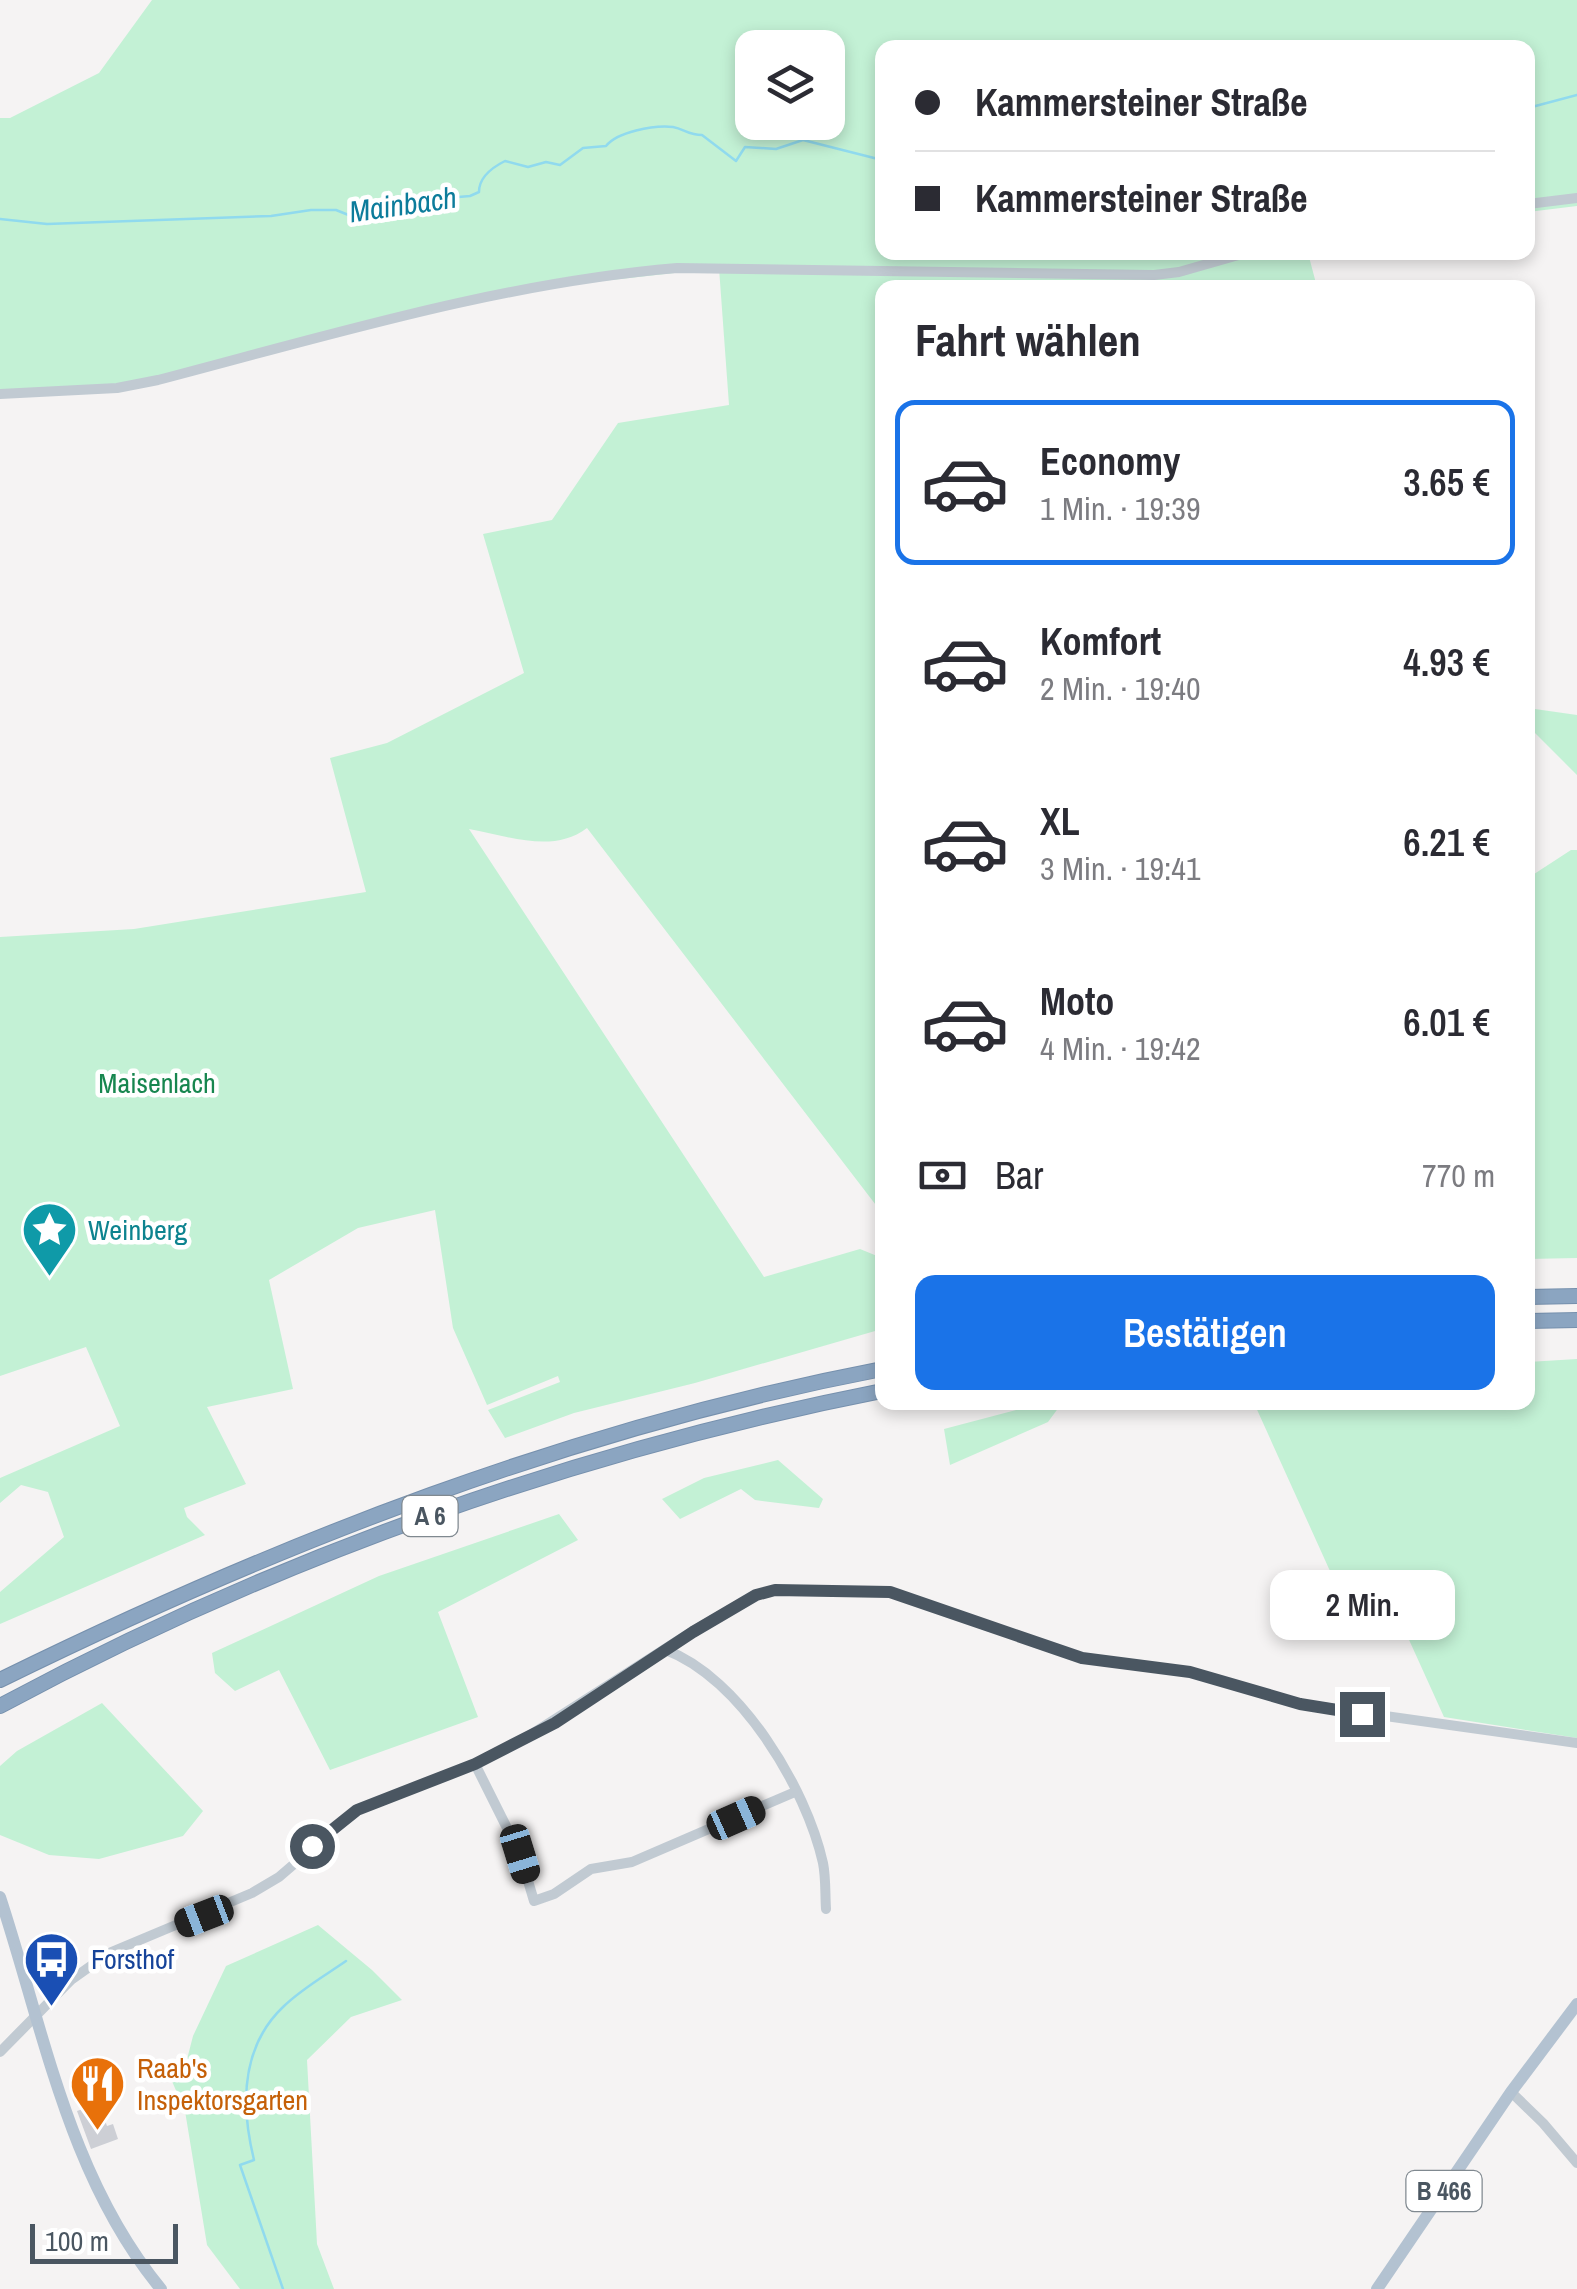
<!DOCTYPE html>
<html lang="de">
<head>
<meta charset="utf-8">
<style>
  :root { --surface:#fff; --page:#f7f7f7; --text:#2b2b33; --muted:#7c7c81; --line:#e1e1e2; --accent:#1a73e8 }
  body { margin:0; font-family:"Archivo Narrow",sans-serif; background:var(--page); color:var(--text); height:100vh; display:flex; flex-direction:column; font-size:38px; white-space:nowrap }
  * { box-sizing:border-box; margin:0 }
  p { font-size:32px; color:var(--muted) }
  .icon { flex:none; width:55px; height:55px; fill:none; stroke:currentColor; stroke-width:2; stroke-linecap:round; stroke-linejoin:round }
  .map { position:relative; flex:1; overflow:hidden }
  .drawer { position:absolute; left:875px; top:280px; width:660px; height:1130px; display:flex; flex-direction:column; background:var(--surface); border-radius:20px; box-shadow:0 5px 15px #0003 }
  .drawer>* { flex:none }
  .banner { position:absolute; left:875px; top:40px; width:660px; height:220px; border-radius:20px; box-shadow:0 5px 15px #0003; display:grid; align-content:center; height:220px; padding:0 40px; background:var(--surface) }
  .fabs { position:absolute; left:735px; top:30px; display:grid; gap:20px }
  .fabs a { display:grid; place-items:center; width:110px; height:110px; border-radius:20px; background:var(--surface); box-shadow:0 5px 15px #0003; font-size:50px }
  .scale { position:absolute; left:30px; bottom:25px; width:148px; box-sizing:border-box; padding-left:10px; border:5px solid #4a5661; border-top:0; font-size:28px; line-height:35px; white-space:nowrap; color:#4a5661; -webkit-text-stroke:8px #fff; paint-order:stroke }
  .end { position:absolute; width:45px; height:45px; margin:-22px; border:12px solid #4a5661; background:#fff; box-shadow:0 0 0 5px #fff }
  .from { border-radius:50% }
  .bubble { position:absolute; height:70px; border-radius:20px; background:var(--surface); box-shadow:0 5px 15px #0003; font-size:32px; font-weight:600; line-height:70px; text-align:center }
  .car { position:absolute; width:30px; height:60px; margin:-30px -15px; border-radius:12px; box-shadow:0 0 8px 2px #0007; background:linear-gradient(#222 24%,#8ab4d8 0 40%,#222 0 76%,#8ab4d8 0 86%,#222 0) }
  .banner b { display:flex; align-items:center; gap:35px; height:95px; font-size:38px }
  .banner b+b { border-top:2px solid var(--line) }
  .banner i { width:25px; height:25px; background:var(--text) }
  ul { padding:0; list-style:none }
  li { display:flex; align-items:center; gap:30px; height:165px; margin:0 20px 15px; padding:0 20px; border:5px solid transparent; border-radius:20px }
  li div { flex:1 }
  li b { display:block; font-size:38px }
  li em { font-style:normal; font-weight:600 }
  li.current { border-color:var(--accent) }
  li>.icon { width:90px; height:90px; stroke-width:1.5 }
  h2 { padding:0 40px; font-size:45px; line-height:120px }
  .pay { display:flex; align-items:center; gap:25px; height:110px; padding:0 40px; font-size:38px }
  .pay p { margin-inline-start:auto }
  .button { display:flex; gap:20px; margin-top:auto; padding:20px 40px }
  .button a { flex:1; height:115px; border-radius:20px; background:var(--accent); color:#fff; font-size:40px; font-weight:600; line-height:115px; text-align:center }
  .map>svg:first-child { display:block }
  .green { fill:#c3f1d5; fill-rule:evenodd }
  .lines { fill:none; stroke-linecap:round; stroke-linejoin:round }
  .stream { stroke:#90daee; stroke-width:2.5 }
  .building { fill:#cdcfd5 }
  .highway-casing { stroke:#7690ad; stroke-width:16 }
  .minor { stroke:#c1cad2; stroke-width:10 }
  .major { stroke:#b3c2d1; stroke-width:12 }
  .highway { stroke:#8ba5c1; stroke-width:14 }
  .route { stroke:#4a5661; stroke-width:12 }
  .labels { text-anchor:middle; stroke-width:9; stroke-linejoin:round; paint-order:stroke }
  .shield { fill:#fff; stroke:#808990; stroke-width:2.5 }
  .shield-label { font-size:25px; font-weight:bold; fill:#4a5661 }
  .park-label { font-size:28px; fill:#17864f; stroke:#fff }
  .culture-label { font-size:28px; fill:#0d838f; stroke:#fff; text-anchor:start }
  .transit-label { font-size:28px; fill:#164399; stroke:#fff; text-anchor:start }
  .food-label { font-size:28px; fill:#c56008; stroke:#fff; text-anchor:start }
  .water-label { font-size:30px; font-style:italic; fill:#0c7c9b; stroke:#fff }
</style>
</head>
<body>
<div class="map">
<svg width="1577" height="2289" viewBox="0 0 1577 2289">
  <rect width="100%" height="100%" fill="#f5f3f3"/>
  <!-- green -->
  <path class="green" d="M 152,0 L 1577,0 L 1577,206 L 1528,212 L 1528,48 L 882,48 L 882,252 L 1308,253 L 1317,287 L 882,288 L 882,1213 L 587,828 C 553,854 509,836 469,829 L 764,1277 L 860,1249 L 882,1258 L 882,1329 L 695,1383 L 574,1413 L 505,1438 L 488,1410 L 560,1382 L 558,1376 L 487,1405 L 453,1328 L 435,1210 L 358,1228 L 269,1280 L 293,1389 L 207,1407 L 246,1484 L 184,1508 L 187,1517 L 205,1535 L 0,1624 L 0,1592 L 64,1537 L 48,1492 L 21,1485 L 0,1503 L 0,1478 L 120,1426 L 86,1347 L 0,1376 L 0,937 L 134,929 L 366,892 L 330,758 L 387,743 L 524,673 L 483,534 L 552,520 L 618,423 L 729,405 L 719,268 L 504,292 L 131,386 L 0,394 L 0,118 L 10,118 L 99,73 ZM 752,48 L 828,48 L 828,122 L 752,122 Z
    M 1528,708 L 1577,715 L 1577,775 L 1528,726 Z
    M 1571,850 L 1577,850 L 1577,1258 L 1528,1259 L 1528,878 Z
    M 1577,1359 L 1577,1738 L 1444,1717 L 1386,1589 L 1344,1602 L 1254,1403 L 1528,1402 L 1528,1362 Z
    M 1043,1403 L 1062,1403 L 1048,1422 L 950,1465 L 944,1429 Z
    M 778,1460 L 823,1499 L 819,1508 L 755,1500 L 741,1489 L 680,1519 L 662,1499 L 704,1478 Z
    M 559,1514 L 578,1540 L 438,1612 L 478,1717 L 330,1770 L 279,1670 L 235,1691 L 215,1673 L 212,1653 L 379,1576 Z
    M 102,1703 L 203,1811 L 183,1836 L 99,1859 L 49,1855 L 0,1835 L 0,1766 L 17,1751 Z
    M 318,1925 L 372,1970 L 402,2000 L 351,2017 L 307,2060 L 317,2244 L 334,2289 L 240,2289 L 207,2245 L 185,2111 L 171,2079 L 184,2071 L 193,2036 L 226,1966 Z"/>
  <g class="lines">
    <!-- stream -->
    <path class="stream" d="M 1528,108 L 1577,95
      M 0,219 L 47,224 L 271,216 L 311,210 L 336,210 L 351,216 L 364,205 L 470,196 L 479,192 C 479,177 493,167 505,161 L 528,167 L 546,162 L 560,165 L 583,148 L 606,146 C 617,132 653,125 673,127 C 684,129 689,135 702,135 L 736,161 L 745,147 L 776,149 L 803,140 L 882,160
      M 283,2289 L 240,2165 L 254,2160 C 241,2107 240,2048 283,2007 C 301,1989 326,1975 346,1961"/>
  </g>
  <!-- building -->
  <path class="building" d="M 99,2103 L 107,2126 L 113,2124 L 118,2139 L 91,2149 L 77,2111 Z"/>
  <g class="lines">
    <defs>
      <path id="highway" d="M 1528,1297 L 1577,1296
        M 1528,1321 L 1577,1320
        M 0,1680 C 281,1542 574,1428 882,1369
        M 0,1706 C 275,1558 576,1451 882,1391"/>
    </defs>
    <!-- highway casing -->
    <use href="#highway" class="highway-casing"/>
    <!-- minor -->
    <path class="minor" d="M 1528,204 L 1577,198
      M 0,394 L 117,388 L 158,380 C 330,335 500,283 677,268 L 1154,275 L 1179,272 L 1249,252
      M 666,1650 C 740,1678 806,1787 823,1863 C 826,1878 825,1894 826,1909
      M 475,1764 L 520,1854 L 534,1901 L 554,1894 L 591,1869 L 632,1862 L 795,1792
      M 0,2052 L 71,1980 L 109,1953 L 252,1893 L 279,1877 L 357,1810 L 475,1764 L 524,1739 L 693,1631 L 756,1595 L 775,1590 L 890,1592 L 1082,1658 L 1190,1672 L 1300,1704 L 1577,1743
      M 1511,2092 L 1543,2123 L 1577,2163"/>
    <!-- major -->
    <path class="major" d="M 0,1897 C 44,2031 69,2178 161,2289
      M 1377,2289 L 1511,2092 L 1577,2004"/>
    <!-- highway -->
    <use href="#highway" class="highway"/>
  </g>
  <g class="lines">
    <!-- route -->
    <path class="route" d="M 312,1846 L 357,1810 L 475,1764 L 555,1723 L 693,1632 L 756,1595 L 775,1590 L 890,1592 L 1082,1658 L 1190,1672 L 1300,1704 L 1362,1714"/>
  </g>
  <!-- icons -->
  <defs>
    <symbol id="sight-pin" viewBox="-11 -11 22 30"><path d="M0 17L-7.5 6A9.5 9.5 0 1 1 7.5 6Z" fill="#0f9aa8" stroke="#fff"/><path d="M0-6L1.8-2.2L6-1.7L2.9 1.2L3.7 5.4L0 3.3L-3.7 5.4L-2.9 1.2L-6-1.7L-1.8-2.2Z" fill="#fff"/></symbol>
    <symbol id="bus-pin" viewBox="-11 -11 22 30"><path d="M0 17L-7.5 6A9.5 9.5 0 1 1 7.5 6Z" fill="#1a4fb4" stroke="#fff"/><path d="M-5-6H5V4H4V6H2V4H-2V6H-4V4H-5ZM-3.5-4V0h7V-4ZM-3.5 1.2v1.5H-2V1.2ZM2 1.2v1.5H3.5V1.2Z" fill="#fff"/></symbol>
    <symbol id="restaurant-pin" viewBox="-11 -11 22 30"><path d="M0 17L-7.5 6A9.5 9.5 0 1 1 7.5 6Z" fill="#e8710a" stroke="#fff"/><path d="M-5-6h1v4h1v-4h1v4h1v-4h1v5L-1.5 .5V6h-2V.5L-5-1ZM5-6V6H3V1.5H1.5Q1.5-4 5-6Z" fill="#fff"/></symbol>
  </defs>
  <g fill-rule="evenodd">
    <use href="#sight-pin" x="18" y="1198" width="63" height="86"/>
    <use href="#bus-pin" x="20" y="1928" width="63" height="86"/>
    <use href="#restaurant-pin" x="66" y="2052" width="63" height="86"/>
  </g>
  <g class="labels">
    <!-- shield labels -->
    <g class="shield">
      <rect x="402.5" y="1496" width="55" height="40" rx="8"/>
      <rect x="1406.5" y="2171" width="75" height="40" rx="8"/>
    </g>
    <g class="shield-label">
      <text x="430" y="1525">A 6</text>
      <text x="1444" y="2200">B 466</text>
    </g>
    <!-- park labels -->
    <g class="park-label">
      <text x="157" y="1093">Maisenlach</text>
    </g>
    <!-- culture labels -->
    <g class="culture-label">
      <text x="88" y="1240">Weinberg</text>
    </g>
    <!-- transit labels -->
    <g class="transit-label">
      <text x="91" y="1969">Forsthof</text>
    </g>
    <!-- food labels -->
    <g class="food-label">
      <text x="137" y="2078">Raab's<tspan x="137" dy="32">Inspektorsgarten</tspan></text>
    </g>
    <!-- water labels -->
    <g class="water-label">
      <text transform="translate(403 205) rotate(-8)" y="10">Mainbach</text>
    </g>
  </g>
</svg>
<div class="fabs">
<a><svg class="icon" aria-label="layers" viewBox="0 0 24 24"><path d="M12 4l9 5-9 5-9-5zM3 14l9 5 9-5"/></svg></a>
</div>
<div class="scale">100 m</div>
<i class="end from" style="left:312px;top:1846px"></i>
<i class="end" style="left:1362px;top:1714px"></i>
<div class="bubble" style="left:1270px;top:1570px;width:185px">2 Min.</div>
<i class="car" style="left:736px;top:1818px;rotate:66deg"></i>
<i class="car" style="left:520px;top:1854px;rotate:163deg"></i>
<i class="car" style="left:204px;top:1916px;rotate:249deg"></i>
<div class="banner">
<b><i class="from"></i>Kammersteiner Straße</b>
<b><i></i>Kammersteiner Straße</b>
</div>
<section class="drawer">
<h2>Fahrt wählen</h2>
<ul>
<li class="current"><svg class="icon" aria-label="car" viewBox="0 0 24 24"><path d="M5 17H2v-5l4-1 3-4h7l3 4 3 1v5h-3M9 17h6M6 11h13"/><circle cx="7" cy="17" r="2"/><circle cx="17" cy="17" r="2"/></svg><div><b>Economy</b><p>1 Min. · 19:39</p></div><em>3.65 €</em></li>
<li><svg class="icon" aria-label="car" viewBox="0 0 24 24"><path d="M5 17H2v-5l4-1 3-4h7l3 4 3 1v5h-3M9 17h6M6 11h13"/><circle cx="7" cy="17" r="2"/><circle cx="17" cy="17" r="2"/></svg><div><b>Komfort</b><p>2 Min. · 19:40</p></div><em>4.93 €</em></li>
<li><svg class="icon" aria-label="car" viewBox="0 0 24 24"><path d="M5 17H2v-5l4-1 3-4h7l3 4 3 1v5h-3M9 17h6M6 11h13"/><circle cx="7" cy="17" r="2"/><circle cx="17" cy="17" r="2"/></svg><div><b>XL</b><p>3 Min. · 19:41</p></div><em>6.21 €</em></li>
<li><svg class="icon" aria-label="car" viewBox="0 0 24 24"><path d="M5 17H2v-5l4-1 3-4h7l3 4 3 1v5h-3M9 17h6M6 11h13"/><circle cx="7" cy="17" r="2"/><circle cx="17" cy="17" r="2"/></svg><div><b>Moto</b><p>4 Min. · 19:42</p></div><em>6.01 €</em></li>
</ul>
<div class="pay"><svg class="icon" aria-label="cash" viewBox="0 0 24 24"><path d="M3 7h18v10H3z"/><circle cx="12" cy="12" r="2"/></svg>Bar<p>770 m</p></div>
<div class="button"><a>Bestätigen</a></div>
</section>
</div>
</body>
</html>
